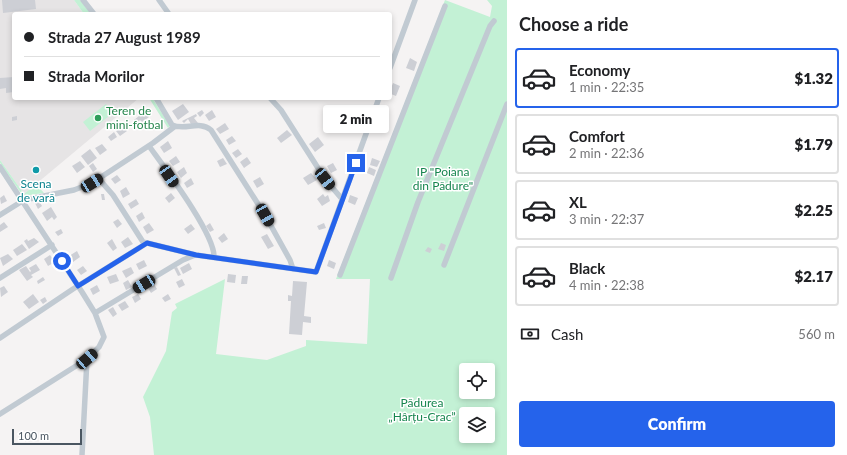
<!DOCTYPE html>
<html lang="en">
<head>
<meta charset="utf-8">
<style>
  :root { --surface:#fff; --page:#f2f2f2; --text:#202124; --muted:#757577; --line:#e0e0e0; --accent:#2563eb }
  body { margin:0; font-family:Lato,sans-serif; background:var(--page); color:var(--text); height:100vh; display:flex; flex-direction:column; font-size:15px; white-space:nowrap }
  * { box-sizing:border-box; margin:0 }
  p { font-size:13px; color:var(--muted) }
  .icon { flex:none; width:22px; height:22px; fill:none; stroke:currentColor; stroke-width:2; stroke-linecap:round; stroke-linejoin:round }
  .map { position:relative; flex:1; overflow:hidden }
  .panel { display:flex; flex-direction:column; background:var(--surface); width:340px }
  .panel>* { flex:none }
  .banner { position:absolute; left:12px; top:12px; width:380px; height:88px; border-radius:4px; box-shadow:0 2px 6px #0003; display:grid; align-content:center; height:88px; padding:0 12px; background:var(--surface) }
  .tools { position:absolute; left:459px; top:363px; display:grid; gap:8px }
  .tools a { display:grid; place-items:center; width:36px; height:36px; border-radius:4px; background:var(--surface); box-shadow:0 2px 6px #0003; font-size:20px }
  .scale { position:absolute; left:12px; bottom:10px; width:70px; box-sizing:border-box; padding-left:4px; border:2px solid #4a5661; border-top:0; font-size:11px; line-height:14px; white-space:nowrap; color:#4a5661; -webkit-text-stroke:3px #fff; paint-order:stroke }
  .end { position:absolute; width:18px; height:18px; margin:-9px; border:5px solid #2563eb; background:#fff; box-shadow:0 0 0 2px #fff }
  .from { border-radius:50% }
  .bubble { position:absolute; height:28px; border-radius:4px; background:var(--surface); box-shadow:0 2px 6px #0003; font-size:13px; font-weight:800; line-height:28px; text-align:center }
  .car { position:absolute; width:12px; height:24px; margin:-12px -6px; border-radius:5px; box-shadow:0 0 3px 1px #0007; background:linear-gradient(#222 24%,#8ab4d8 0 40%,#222 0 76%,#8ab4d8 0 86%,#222 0) }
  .banner b { display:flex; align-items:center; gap:14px; height:38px; font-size:15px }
  .banner b+b { border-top:1px solid var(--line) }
  .banner i { width:10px; height:10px; background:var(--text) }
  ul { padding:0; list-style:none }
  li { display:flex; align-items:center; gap:12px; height:60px; margin:0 8px 6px; padding:0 4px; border:2px solid var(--line); border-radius:4px }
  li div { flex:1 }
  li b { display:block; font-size:15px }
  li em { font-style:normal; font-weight:800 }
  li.on { border-color:var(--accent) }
  li>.icon { width:36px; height:36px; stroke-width:1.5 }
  h2 { padding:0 12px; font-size:18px; line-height:48px }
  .pay { display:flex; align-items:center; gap:10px; height:44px; padding:0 12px; font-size:15px }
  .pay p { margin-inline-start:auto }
  .primary-button { display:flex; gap:8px; margin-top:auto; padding:8px 12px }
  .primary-button a { flex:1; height:46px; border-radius:4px; background:var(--accent); color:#fff; font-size:16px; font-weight:800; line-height:46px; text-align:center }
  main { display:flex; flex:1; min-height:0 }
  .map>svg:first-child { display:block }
  .education { fill:#e6e4e5 }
  .green { fill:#c3f1d5; fill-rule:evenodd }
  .building { fill:#cdcfd5 }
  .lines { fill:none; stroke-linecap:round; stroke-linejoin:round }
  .street { stroke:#c1cad2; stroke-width:5.5 }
  .route { stroke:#2563eb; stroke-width:5 }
  .leisure-dot { fill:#2e9e5b; stroke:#fff; stroke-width:1.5 }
  .culture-dot { fill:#0f9aa8; stroke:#fff; stroke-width:1.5 }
  .labels { text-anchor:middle; stroke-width:3; stroke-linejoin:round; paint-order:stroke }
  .leisure-label { font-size:12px; fill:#27864d; stroke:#fff; text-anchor:start }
  .park-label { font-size:12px; fill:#17864f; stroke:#fff }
  .culture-label { font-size:12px; fill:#0d838f; stroke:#fff }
</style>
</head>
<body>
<main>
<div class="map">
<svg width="507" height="455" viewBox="0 0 507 455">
  <rect width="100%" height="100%" fill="#f5f3f3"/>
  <!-- education -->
  <path class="education" d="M 0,0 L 74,0 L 84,14 L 14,14 L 14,98 L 139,98 L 24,194 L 0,160 Z"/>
  <!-- green -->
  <path class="green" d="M 74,0 L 80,0 L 91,14 L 84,14 Z
    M 445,0 L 490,17 L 492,6 L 487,0 L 507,0 L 507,455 L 154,455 L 150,417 L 143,397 L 166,351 L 172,312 L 177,308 L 175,304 L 225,279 L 216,354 L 267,360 L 306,346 L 306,340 L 367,344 L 370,279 L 336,279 ZM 466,370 L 488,370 L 488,392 L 466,392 ZM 466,414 L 488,414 L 488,436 L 466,436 Z
    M 149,98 L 153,99 L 170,126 L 168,128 Z
    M 106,104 L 113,113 L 90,131 L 83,122 Z
    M 0,160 L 24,194 L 36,184 L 44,193 L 23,196 L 0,163 Z"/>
  <!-- building -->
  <path class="building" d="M 2,0 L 35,0 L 36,9 L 3,13 Z
    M 410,58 L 417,62 L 414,71 L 406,68 Z
    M 14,77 L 14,92 L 6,93 L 6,88 L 0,89 L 0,78 Z
    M 393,83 L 400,86 L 396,96 L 391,94 L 392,91 L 390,91 Z
    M 183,104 L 189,112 L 178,120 L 172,111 Z
    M 202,110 L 204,113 L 200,117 L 197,113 Z
    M 212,110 L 216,117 L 209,121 L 205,115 Z
    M 145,111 L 149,117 L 142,122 L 140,120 L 136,123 L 134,120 Z
    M 196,114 L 197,116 L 194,118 L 198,123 L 191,124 L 188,119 L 184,123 L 182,121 Z
    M 17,116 L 17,120 L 12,121 L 12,117 Z
    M 225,123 L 229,129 L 220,134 L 216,129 Z
    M 123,126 L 127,131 L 120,136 L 116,131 Z
    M 287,130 L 292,135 L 281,143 L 277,138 Z
    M 114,132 L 117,137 L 111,141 L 108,137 Z
    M 232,136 L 236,141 L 229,145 L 226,140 Z
    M 318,137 L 324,145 L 315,152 L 309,144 Z
    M 168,141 L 172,148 L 164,153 L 160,147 Z
    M 102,144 L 107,150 L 100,155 L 95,148 Z
    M 90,149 L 97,158 L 88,165 L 81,156 Z
    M 238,149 L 242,154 L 236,158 L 232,153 Z
    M 176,156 L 180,162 L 173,166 L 169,161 Z
    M 247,157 L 251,163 L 244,168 L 240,162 Z
    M 223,158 L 227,164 L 220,167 L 217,161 Z
    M 372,158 L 380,161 L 377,167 L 370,165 Z
    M 80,161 L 85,167 L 77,173 L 72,166 Z
    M 93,163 L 97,169 L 93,172 L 89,166 Z
    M 333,163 L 337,170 L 331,173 L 327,166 Z
    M 37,166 L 40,170 L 34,174 L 31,170 Z
    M 184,167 L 187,173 L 181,178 L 177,172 Z
    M 369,167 L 376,170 L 374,176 L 367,173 Z
    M 311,173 L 317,180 L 308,185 L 303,178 Z
    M 117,175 L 121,180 L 115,184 L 111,179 Z
    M 260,177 L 264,184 L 257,188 L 253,181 Z
    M 191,178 L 194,184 L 187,188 L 184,183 Z
    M 126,187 L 130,194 L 123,198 L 120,191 Z
    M 171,193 L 175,198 L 169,203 L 165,198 Z
    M 101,194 L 104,194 L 105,200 L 102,200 Z
    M 323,194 L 325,197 L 328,195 L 330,201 L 322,206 L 317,199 Z
    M 4,195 L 7,201 L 1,204 L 0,198 Z
    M 350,195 L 358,198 L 355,205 L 348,202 Z
    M 136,199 L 139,204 L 131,209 L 128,204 Z
    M 39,201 L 42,206 L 38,209 L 35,203 Z
    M 51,207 L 57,217 L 54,220 L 52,217 L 47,221 L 42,213 Z
    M 142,212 L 145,218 L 139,222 L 136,216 Z
    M 118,219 L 122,224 L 117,228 L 113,222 Z
    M 4,222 L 8,227 L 0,232 L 0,225 Z
    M 149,223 L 154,230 L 147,234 L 143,227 Z
    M 210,223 L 214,230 L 210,232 L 206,226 Z
    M 324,223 L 326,228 L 319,230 L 317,226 Z
    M 191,224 L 195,229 L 188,234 L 184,229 Z
    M 61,229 L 63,233 L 58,236 L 55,232 Z
    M 224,233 L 228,239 L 222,243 L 218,238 Z
    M 267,234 L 274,246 L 268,249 L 261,237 Z
    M 128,237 L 133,244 L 125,248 L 121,242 Z
    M 34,238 L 39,242 L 29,249 L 24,241 L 27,239 L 28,241 Z
    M 112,239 L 117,248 L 113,251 L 107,243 Z
    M 441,243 L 446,245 L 444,251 L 438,249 Z
    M 22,244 L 27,250 L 17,256 L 13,250 Z
    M 428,247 L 432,249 L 430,253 L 425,251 Z
    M 77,251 L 80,257 L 73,262 L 69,256 Z
    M 8,254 L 13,259 L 3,266 L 0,258 Z
    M 50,255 L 55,262 L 48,266 L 44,259 Z
    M 144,260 L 147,266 L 139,270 L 136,264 Z
    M 329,260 L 336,263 L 334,269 L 327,266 Z
    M 189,263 L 192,269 L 183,274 L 180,268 Z
    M 36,264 L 40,270 L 31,275 L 33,277 L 27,281 L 19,270 L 26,266 L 30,272 L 31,271 L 29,268 Z
    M 83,266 L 87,271 L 81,275 L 77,270 Z
    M 131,267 L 134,273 L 126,278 L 122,271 Z
    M 177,267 L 181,275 L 178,276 L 174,268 Z
    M 116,274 L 119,281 L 110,284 L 107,277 Z
    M 228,274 L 236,275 L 235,283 L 227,282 Z
    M 242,276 L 248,276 L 247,284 L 241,284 Z
    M 43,277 L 45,280 L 38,284 L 37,281 Z
    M 182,279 L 185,285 L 179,288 L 176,282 Z
    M 128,280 L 132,287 L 126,290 L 123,283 Z
    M 293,281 L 307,282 L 304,316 L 311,317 L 311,323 L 303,322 L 302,335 L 289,334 L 291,301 L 288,301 L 288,295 L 292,296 Z
    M 154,284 L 157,289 L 151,293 L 148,288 Z
    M 97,285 L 100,291 L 93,295 L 90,289 Z
    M 4,286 L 8,292 L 1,297 L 0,288 Z
    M 33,294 L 39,302 L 29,309 L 23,302 Z
    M 138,294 L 141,299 L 135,303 L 132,297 Z
    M 168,294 L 171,299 L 165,302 L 162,298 Z
    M 45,297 L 47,301 L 43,304 L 40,300 Z
    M 125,301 L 129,307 L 122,311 L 118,305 Z
    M 113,307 L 117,314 L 113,317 L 108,310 Z"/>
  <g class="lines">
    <!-- street -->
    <path class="street" d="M 83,0 L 94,14
      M 159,0 L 169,14
      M 390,68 L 415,0
      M 156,98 L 172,125 C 185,131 199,120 211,130 L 265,215 L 290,260 L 293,269
      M 270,98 L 281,110 L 325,179 L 342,199
      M 149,146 C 164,167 215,234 214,257
      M 0,167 L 82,292 L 95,313 L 104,337 L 99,347 L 87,359 L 0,414
      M 99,179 L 113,195 L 143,242 L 196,255 L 316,272 L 379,98
      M 0,215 L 24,200 L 74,190 L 92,183 L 153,143 L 174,127
      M 444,265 L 507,104
      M 340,275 L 445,6
      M 0,278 L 52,245
      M 391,278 L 418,202 L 490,26 L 494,21
      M 95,313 L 183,260 L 195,255
      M 0,338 L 73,289 L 147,243
      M 82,455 L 87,359"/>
  </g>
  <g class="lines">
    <!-- route -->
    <path class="route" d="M 62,261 L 78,286 L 147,243 L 196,255 L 316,272 L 356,163"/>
  </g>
  <!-- markers -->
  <circle class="leisure-dot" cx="98" cy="118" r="4"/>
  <circle class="culture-dot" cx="36" cy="170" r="4"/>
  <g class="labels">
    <!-- leisure labels -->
    <g class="leisure-label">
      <text x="106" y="115">Teren de<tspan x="106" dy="14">mini-fotbal</tspan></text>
    </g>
    <!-- park labels -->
    <g class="park-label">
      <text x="443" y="176">IP "Poiana<tspan x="443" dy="14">din Pădure"</tspan></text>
      <text x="422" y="407">Pădurea<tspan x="422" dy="14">„Hârțu-Crac”</tspan></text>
    </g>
    <!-- culture labels -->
    <g class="culture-label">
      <text x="36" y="188">Scena<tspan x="36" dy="14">de vară</tspan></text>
    </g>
  </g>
</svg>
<div class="tools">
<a><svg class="icon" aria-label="locate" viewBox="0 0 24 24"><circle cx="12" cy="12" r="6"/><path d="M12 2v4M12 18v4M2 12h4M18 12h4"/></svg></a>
<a><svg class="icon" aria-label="layers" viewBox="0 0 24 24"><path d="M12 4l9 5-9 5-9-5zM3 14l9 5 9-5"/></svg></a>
</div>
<div class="scale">100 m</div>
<i class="end from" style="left:62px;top:261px"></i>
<i class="end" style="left:356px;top:163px"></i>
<div class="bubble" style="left:323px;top:105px;width:66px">2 min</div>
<i class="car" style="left:169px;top:176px;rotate:146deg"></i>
<i class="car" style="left:325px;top:179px;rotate:142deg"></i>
<i class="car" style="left:92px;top:183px;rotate:58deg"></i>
<i class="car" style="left:265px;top:215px;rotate:150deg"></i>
<i class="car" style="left:144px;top:284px;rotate:239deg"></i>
<i class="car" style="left:87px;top:359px;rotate:49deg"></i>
<div class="banner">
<b><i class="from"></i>Strada 27 August 1989</b>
<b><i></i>Strada Morilor</b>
</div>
</div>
<section class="panel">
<h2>Choose a ride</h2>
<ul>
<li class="on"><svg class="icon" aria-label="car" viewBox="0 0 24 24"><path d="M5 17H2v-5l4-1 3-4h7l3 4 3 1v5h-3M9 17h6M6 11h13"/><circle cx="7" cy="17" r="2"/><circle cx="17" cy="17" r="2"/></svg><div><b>Economy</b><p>1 min · 22:35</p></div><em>$1.32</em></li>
<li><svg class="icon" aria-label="car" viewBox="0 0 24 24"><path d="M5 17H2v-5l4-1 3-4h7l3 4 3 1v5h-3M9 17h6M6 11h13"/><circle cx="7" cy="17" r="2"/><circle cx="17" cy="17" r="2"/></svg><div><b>Comfort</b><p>2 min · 22:36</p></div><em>$1.79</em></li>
<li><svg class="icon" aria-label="car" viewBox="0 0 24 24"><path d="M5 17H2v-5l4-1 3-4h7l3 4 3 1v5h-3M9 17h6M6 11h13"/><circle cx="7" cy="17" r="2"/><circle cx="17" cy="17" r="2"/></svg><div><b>XL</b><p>3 min · 22:37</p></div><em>$2.25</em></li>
<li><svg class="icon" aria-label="car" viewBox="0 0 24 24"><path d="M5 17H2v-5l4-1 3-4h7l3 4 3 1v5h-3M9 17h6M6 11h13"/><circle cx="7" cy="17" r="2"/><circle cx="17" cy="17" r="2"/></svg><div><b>Black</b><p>4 min · 22:38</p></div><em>$2.17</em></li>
</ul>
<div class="pay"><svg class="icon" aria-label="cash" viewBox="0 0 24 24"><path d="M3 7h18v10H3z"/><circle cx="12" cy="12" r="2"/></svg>Cash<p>560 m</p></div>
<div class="primary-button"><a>Confirm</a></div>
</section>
</main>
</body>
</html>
